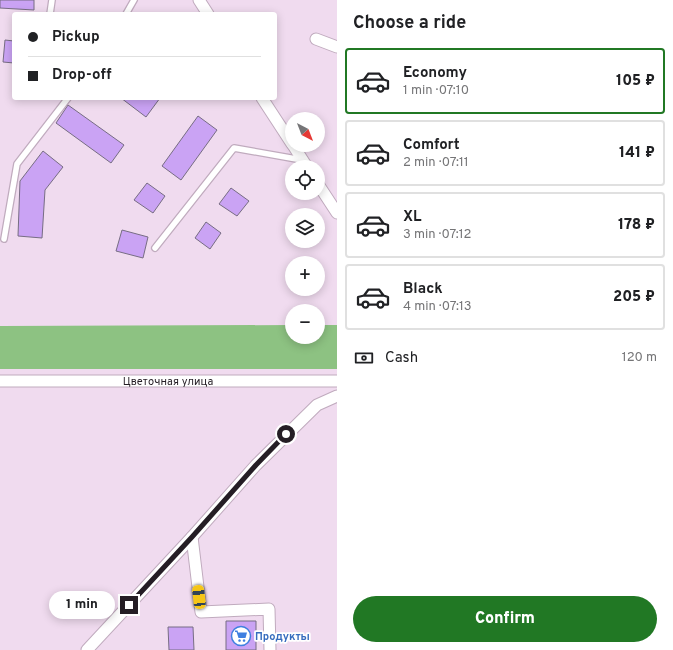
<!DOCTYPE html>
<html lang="en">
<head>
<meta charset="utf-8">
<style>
  :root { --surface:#fff; --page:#f2f2f2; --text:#202124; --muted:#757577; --line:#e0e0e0; --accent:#217824 }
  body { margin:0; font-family:Overpass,sans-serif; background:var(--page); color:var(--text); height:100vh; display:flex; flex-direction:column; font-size:15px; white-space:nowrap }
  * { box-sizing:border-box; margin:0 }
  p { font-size:13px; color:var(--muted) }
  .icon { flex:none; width:22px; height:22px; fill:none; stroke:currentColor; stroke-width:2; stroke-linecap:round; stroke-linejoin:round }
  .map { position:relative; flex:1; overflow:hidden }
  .side { display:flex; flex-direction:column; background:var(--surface); width:336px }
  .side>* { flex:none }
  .guide { position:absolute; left:12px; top:12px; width:265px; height:88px; border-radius:4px; box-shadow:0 2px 10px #0003; display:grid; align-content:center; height:88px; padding:0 16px; background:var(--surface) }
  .needle { width:26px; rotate:138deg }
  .tools { position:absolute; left:285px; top:112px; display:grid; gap:8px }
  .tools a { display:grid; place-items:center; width:40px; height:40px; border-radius:50%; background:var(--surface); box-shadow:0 2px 10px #0003; font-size:20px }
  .end { position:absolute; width:18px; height:18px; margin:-9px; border:5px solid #251e25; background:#fff; box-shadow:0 0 0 2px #fff }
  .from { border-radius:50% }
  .bubble { position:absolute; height:28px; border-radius:14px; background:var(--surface); box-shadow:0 2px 10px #0003; font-size:13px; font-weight:800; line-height:28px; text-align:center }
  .car { position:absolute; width:12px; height:24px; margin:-12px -6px; border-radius:5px; box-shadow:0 0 3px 1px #0007; background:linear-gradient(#f5c518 24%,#345 0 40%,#f5c518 0 76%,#345 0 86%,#f5c518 0) }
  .guide b { display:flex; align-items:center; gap:14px; height:38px; font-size:15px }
  .guide b+b { border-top:1px solid var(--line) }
  .guide i { width:10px; height:10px; background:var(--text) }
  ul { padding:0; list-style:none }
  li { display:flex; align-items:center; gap:12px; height:66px; margin:0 8px 6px; padding:0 8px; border:2px solid var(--line); border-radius:4px }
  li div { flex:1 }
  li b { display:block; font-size:15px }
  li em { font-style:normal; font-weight:800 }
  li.current { border-color:var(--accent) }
  li>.icon { width:36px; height:36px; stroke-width:1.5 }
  h2 { padding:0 16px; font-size:18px; line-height:48px }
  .pay { display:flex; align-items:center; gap:10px; height:44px; padding:0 16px; font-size:15px }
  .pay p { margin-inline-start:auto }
  .cta { display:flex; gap:8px; margin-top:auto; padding:8px 16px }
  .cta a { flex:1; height:46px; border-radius:24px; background:var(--accent); color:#fff; font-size:16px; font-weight:800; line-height:46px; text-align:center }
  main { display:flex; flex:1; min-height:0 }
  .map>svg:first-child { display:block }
  .green { fill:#8dc282 }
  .building { fill:#caa3f4; stroke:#776d83 }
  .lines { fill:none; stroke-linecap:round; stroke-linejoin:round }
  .service-casing { stroke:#c0abbe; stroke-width:8 }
  .minor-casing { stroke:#c0abbe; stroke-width:13 }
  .service { stroke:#fff; stroke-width:5.5 }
  .minor { stroke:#fff; stroke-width:11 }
  .route { stroke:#251e25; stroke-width:5 }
  .labels { text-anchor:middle; stroke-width:3.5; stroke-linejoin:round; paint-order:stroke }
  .street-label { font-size:11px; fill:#251e25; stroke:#fff }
  .shop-label { font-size:11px; font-weight:bold; fill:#366cbe; stroke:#fff; text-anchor:start }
</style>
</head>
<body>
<main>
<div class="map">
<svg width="337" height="650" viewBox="0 0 337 650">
  <rect width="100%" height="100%" fill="#f0dbef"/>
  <!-- green -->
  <path class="green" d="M 292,325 L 292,337 L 318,337 L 318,325 L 337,325 L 337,369 L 0,369 L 0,326 Z"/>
  <!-- building -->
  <path class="building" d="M 0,0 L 34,0 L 34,10 L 0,8 Z
    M 5,40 L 14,41 L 14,63 L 3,62 Z
    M 121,98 L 160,98 L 146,117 Z
    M 68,105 L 124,145 L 111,163 L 56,123 Z
    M 198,116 L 217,130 L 181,180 L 162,166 Z
    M 43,151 L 63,167 L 45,190 L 42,238 L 18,236 L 20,181 Z
    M 147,183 L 165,196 L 153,213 L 134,200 Z
    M 231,188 L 249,201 L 237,216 L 219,204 Z
    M 206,222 L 221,233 L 210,249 L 195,238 Z
    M 122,230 L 148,237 L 143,258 L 116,251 Z
    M 226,621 L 256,621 L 256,650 L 226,650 Z
    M 168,627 L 193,627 L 194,650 L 169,650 Z"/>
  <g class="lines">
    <defs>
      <path id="service" d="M 50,14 L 52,0
        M 126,14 L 134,0
        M 4,239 L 17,164 L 68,98
        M 155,248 L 234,148 L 302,160"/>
      <g id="minor">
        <path d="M 199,0 L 208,14"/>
        <path d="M 316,39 L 337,47"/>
        <path d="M 262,98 L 292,144"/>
        <path d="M 293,145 L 307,167"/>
        <path d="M 318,184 L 337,213"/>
        <path id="s1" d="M 0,381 L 337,381"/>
        <path d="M 192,537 L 201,612 L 269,609 L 270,650"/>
        <path d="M 87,650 L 192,537 L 256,465 L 317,405 L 337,396"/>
      </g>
    </defs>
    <!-- service casing -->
    <use href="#service" class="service-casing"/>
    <!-- minor casing -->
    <use href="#minor" class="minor-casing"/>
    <!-- service -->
    <use href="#service" class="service"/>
    <!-- minor -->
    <use href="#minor" class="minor"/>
  </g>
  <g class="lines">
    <!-- route -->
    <path class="route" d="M 129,605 L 192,537 L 256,465 L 286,434"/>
  </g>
  <!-- icons -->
  <defs>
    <symbol id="supermarket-ring" viewBox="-11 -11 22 22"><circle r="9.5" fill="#fff" stroke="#3f7fe0" stroke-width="1.5"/><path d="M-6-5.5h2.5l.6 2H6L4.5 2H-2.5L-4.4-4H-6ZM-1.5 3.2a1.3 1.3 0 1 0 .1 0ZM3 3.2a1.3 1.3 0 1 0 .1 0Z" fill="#3f7fe0"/></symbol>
  </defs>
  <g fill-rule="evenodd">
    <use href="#supermarket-ring" x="230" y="625" width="22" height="22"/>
  </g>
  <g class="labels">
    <!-- street labels -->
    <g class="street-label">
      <text dy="4" stroke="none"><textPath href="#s1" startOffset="168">Цветочная улица</textPath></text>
    </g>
    <!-- shop labels -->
    <g class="shop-label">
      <text x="255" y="640">Продукты</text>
    </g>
  </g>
</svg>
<div class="tools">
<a><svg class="needle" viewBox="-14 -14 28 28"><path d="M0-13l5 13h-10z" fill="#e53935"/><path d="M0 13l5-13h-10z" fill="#757577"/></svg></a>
<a><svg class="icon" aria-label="locate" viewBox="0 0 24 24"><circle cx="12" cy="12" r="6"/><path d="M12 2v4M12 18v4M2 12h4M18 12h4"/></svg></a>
<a><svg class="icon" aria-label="layers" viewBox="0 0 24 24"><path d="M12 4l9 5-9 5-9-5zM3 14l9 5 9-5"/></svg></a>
<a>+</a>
<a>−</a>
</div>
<i class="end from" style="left:286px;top:434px"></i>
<i class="end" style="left:129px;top:605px"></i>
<div class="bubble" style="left:49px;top:591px;width:66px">1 min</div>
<i class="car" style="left:199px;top:597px;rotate:353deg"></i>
<div class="guide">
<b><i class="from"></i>Pickup</b>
<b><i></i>Drop-off</b>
</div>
</div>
<section class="side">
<h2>Choose a ride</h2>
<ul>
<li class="current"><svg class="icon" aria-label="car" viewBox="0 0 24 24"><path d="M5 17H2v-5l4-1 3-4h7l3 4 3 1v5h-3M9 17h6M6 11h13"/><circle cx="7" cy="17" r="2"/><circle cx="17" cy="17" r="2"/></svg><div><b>Economy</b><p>1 min · 07:10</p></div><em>105 ₽</em></li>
<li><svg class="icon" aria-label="car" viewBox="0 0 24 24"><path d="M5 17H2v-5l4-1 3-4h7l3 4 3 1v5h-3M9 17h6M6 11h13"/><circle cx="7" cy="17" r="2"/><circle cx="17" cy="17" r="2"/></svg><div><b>Comfort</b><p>2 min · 07:11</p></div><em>141 ₽</em></li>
<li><svg class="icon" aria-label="car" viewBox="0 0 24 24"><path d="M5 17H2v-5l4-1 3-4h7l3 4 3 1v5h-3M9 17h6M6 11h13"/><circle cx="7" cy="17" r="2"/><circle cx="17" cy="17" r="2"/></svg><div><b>XL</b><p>3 min · 07:12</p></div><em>178 ₽</em></li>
<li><svg class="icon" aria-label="car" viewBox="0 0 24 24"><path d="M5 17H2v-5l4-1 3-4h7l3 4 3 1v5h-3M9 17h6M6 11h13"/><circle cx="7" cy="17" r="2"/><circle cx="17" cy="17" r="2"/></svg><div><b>Black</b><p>4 min · 07:13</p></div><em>205 ₽</em></li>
</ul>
<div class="pay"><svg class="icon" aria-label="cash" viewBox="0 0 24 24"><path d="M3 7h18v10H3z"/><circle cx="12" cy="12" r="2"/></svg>Cash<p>120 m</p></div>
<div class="cta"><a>Confirm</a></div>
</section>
</main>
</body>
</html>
